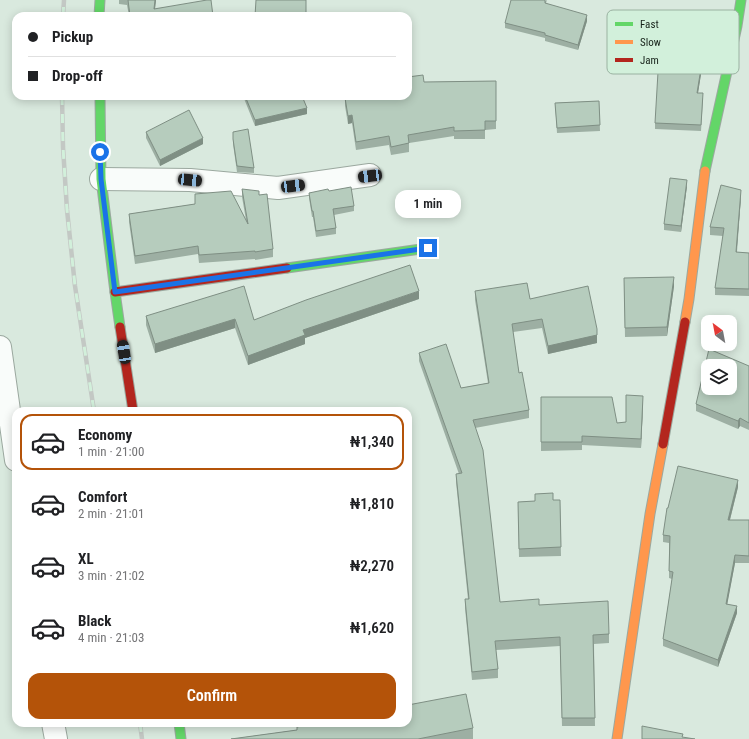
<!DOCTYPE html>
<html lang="en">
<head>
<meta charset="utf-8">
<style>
  :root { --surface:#fff; --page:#f2f2f2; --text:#202124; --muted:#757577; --line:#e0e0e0; --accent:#b45309 }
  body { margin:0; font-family:"Roboto Condensed",sans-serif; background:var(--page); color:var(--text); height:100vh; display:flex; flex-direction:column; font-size:15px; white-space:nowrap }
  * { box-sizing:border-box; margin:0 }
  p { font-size:13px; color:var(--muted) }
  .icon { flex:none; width:22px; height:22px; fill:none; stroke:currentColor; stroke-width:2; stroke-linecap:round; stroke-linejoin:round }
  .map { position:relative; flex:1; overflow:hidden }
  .panel { position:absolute; left:12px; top:407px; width:400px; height:320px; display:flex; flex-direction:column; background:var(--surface); border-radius:12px; box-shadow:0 2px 10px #0003 }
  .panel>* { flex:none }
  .top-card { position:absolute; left:12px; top:12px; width:400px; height:88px; border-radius:12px; box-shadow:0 2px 10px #0003; display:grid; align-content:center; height:88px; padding:0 16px; background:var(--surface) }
  .needle { width:26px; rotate:328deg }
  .buttons { position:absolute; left:701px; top:315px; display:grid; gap:8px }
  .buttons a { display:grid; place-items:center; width:36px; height:36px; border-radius:8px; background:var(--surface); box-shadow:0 2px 10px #0003; font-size:20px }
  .end { position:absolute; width:18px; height:18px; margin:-9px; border:5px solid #1a73e8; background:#fff; box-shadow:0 0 0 2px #fff }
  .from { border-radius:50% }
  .bubble { position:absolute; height:28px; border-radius:12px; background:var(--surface); box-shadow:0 2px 10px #0003; font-size:13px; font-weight:600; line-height:28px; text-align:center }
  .car { position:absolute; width:12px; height:24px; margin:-12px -6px; border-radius:5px; box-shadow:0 0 3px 1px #0007; background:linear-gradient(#222 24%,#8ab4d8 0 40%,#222 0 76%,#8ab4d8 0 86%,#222 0) }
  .top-card b { display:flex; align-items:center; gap:14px; height:38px; font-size:15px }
  .top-card b+b { border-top:1px solid var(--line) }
  .top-card i { width:10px; height:10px; background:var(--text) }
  ul { padding:7px 0 0; list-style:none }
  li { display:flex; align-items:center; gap:12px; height:56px; margin:0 8px 6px; padding:0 8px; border:2px solid transparent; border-radius:12px }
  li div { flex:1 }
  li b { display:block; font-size:15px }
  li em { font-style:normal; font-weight:600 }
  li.current { border-color:var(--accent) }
  li>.icon { width:36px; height:36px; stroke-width:1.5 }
  .action { display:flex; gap:8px; margin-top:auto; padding:8px 16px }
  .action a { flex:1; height:46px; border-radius:12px; background:var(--accent); color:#fff; font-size:16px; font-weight:600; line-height:46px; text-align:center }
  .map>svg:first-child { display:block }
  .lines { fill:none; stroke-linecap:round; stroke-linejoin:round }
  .street-casing { stroke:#9ba89f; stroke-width:24 }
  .fast-casing { stroke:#9ba89f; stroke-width:11 }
  .slow-casing { stroke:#9ba89f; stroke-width:11 }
  .jam-casing { stroke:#9ba89f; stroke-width:11 }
  .street { stroke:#f9fcfa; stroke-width:22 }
  .fast { stroke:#63d668; stroke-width:9 }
  .slow { stroke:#ff974d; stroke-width:9 }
  .jam { stroke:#b3261e; stroke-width:9 }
  .rail-casing { stroke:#c3c8c4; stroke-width:4.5 }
  .rail { stroke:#d2f0db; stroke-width:3; stroke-dasharray:9; stroke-linecap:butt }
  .wall { fill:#9dafa3 }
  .shaded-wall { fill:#7f8f84 }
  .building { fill:#b6ccbd; stroke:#7f8f84; fill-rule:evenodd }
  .route { stroke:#1a73e8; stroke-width:5 }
  .key { fill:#d2f0db; stroke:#9ab2a1; stroke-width:1 }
  .key-label { font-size:11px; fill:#162119 }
</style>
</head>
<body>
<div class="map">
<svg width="749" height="739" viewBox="0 0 749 739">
  <rect width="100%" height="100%" fill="#d9e9de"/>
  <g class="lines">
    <defs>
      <path id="street" d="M 101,179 L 190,180 L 278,188 L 370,175
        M 0,347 L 16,460
        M 53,723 L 56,739"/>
      <path id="fast" d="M 99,16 L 100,0
        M 100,96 L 101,179 L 115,292 L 120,327
        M 705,171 L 737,26 L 741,0
        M 287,268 L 428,248
        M 179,723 L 181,739"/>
      <path id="slow" d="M 685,322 L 689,299 L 705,171
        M 617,739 L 650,514 L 663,444"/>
      <path id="jam" d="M 115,292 L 287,268
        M 120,327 L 133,411
        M 663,444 L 685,322"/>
    </defs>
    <!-- street casing -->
    <use href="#street" class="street-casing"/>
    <!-- fast casing -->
    <use href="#fast" class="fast-casing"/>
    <!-- slow casing -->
    <use href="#slow" class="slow-casing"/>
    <!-- jam casing -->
    <use href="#jam" class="jam-casing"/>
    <!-- street -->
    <use href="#street" class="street"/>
    <!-- fast -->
    <use href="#fast" class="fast"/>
    <!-- slow -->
    <use href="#slow" class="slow"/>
    <!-- jam -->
    <use href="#jam" class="jam"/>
    <defs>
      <path id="rail" d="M 63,16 L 64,0
        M 62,96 L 63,147 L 67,210 L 75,286 L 94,411
        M 140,723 L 142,739"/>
    </defs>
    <!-- rail casing -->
    <use href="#rail" class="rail-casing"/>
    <!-- rail -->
    <use href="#rail" class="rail"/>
  </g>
  <!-- wall -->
  <path class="wall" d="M 119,0 L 156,0 L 155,9 L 213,16 L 129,16 L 127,5 L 119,4 Z
    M 547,0 L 546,3 L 587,21 L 578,50 L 545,41 L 545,38 L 505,28 L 505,23 Z
    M 702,68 L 698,93 L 703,99 L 701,131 L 655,129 L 655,123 Z
    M 496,81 L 496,129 L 485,130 L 485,139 L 454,139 L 454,136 L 409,143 L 409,152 L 391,155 L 389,145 L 356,150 L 352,123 L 348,124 L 345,106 L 345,98 L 408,96 L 424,82 Z
    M 243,96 L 302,96 L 307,114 L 255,126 Z
    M 599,101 L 600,131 L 557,133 L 555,103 Z
    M 146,132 L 203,144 L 160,166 L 146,138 Z
    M 233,132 L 254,168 L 254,173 L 237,172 L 233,144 Z
    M 687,186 L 681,232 L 664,230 L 664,224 Z
    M 242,189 L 273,249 L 273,257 L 255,260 L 255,259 L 199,263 L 198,254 L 135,264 L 129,222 L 129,214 L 195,204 L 195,194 L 246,220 L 242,197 Z
    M 329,191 L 354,206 L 354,211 L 334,215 L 336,228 L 336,234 L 316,237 L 313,217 L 312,217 L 309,198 L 309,193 Z
    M 741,197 L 737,252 L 749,253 L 749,296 L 715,295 L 715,288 L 723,236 L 710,235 L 710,227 Z
    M 624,278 L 674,286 L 667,336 L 625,337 Z
    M 475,291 L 530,299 L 597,343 L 548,354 L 542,328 L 513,332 L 519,373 L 529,410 L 529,418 L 475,428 L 500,602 L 539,605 L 609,634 L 609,643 L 594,644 L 595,726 L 562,726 L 560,646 L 496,650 L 498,669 L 498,678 L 472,680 L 465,608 L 465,599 L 468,599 L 456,482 L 456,474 L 459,474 L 419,361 L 419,353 L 461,388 L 488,383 L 475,300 Z
    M 419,299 L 305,338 L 305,344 L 248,365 L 235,328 L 155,353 L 146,325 L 146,316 L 254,320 Z
    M 749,366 L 749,430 L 740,426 L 738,429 L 696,411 L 696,404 Z
    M 541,397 L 617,423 L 626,422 L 643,405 L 641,448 L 582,445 L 582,450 L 541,451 Z
    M 738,487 L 730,520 L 749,520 L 749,563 L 735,563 L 727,604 L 737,613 L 718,667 L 663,646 L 663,639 L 672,579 L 669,578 L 669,543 L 663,542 L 663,535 L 668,508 Z
    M 560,500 L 561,556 L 519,557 L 518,502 Z
    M 297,727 L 473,728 L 473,739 L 231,739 L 297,730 Z"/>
  <!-- shaded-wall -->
  <path class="shaded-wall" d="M 155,0 L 156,0 L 154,16 L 154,9 Z
    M 587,15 L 587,21 L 578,50 L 578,45 Z
    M 702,62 L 702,68 L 697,99 L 697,93 Z
    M 307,108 L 307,114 L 255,126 L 255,120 Z
    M 352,115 L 352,123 L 348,124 L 348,116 Z
    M 203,138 L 203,144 L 160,166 L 160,160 Z
    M 687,180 L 687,186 L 681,232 L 681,226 Z
    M 741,190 L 741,197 L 736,259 L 736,252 Z
    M 674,277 L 674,286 L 667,336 L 667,327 Z
    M 419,291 L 419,299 L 305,338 L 305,344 L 248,365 L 248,356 L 303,330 Z
    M 235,319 L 235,328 L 155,353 L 155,344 Z
    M 597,329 L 597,343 L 548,354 L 548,346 Z
    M 643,396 L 643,405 L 641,448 L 641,439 Z
    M 740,418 L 740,426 L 738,429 L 738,421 Z
    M 738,480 L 738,487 L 728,527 L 728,520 Z
    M 735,555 L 735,563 L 726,611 L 726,604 Z
    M 737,606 L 737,613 L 718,667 L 718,660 Z"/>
  <!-- building -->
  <path class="building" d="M 128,0 L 155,0 L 154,9 L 207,0 L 211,0 L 213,16 L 130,16 Z
    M 256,0 L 306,0 L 306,16 L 255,16 Z
    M 511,0 L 545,0 L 545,3 L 587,15 L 578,45 L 545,35 L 545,33 L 505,23 Z
    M 661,56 L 702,62 L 697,93 L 703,93 L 701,125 L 655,123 L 658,72 Z
    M 423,75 L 424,82 L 496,81 L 496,121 L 485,121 L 485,130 L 454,131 L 454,127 L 408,135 L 409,143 L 391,147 L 389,136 L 356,142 L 352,115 L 348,116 L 345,98 L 355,96 L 408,96 L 408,77 Z
    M 245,96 L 302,96 L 307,108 L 255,120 Z
    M 599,101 L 600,125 L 557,128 L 555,103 Z
    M 189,110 L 203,138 L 160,160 L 146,132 Z
    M 248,129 L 254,168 L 237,166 L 233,139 L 233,132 Z
    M 670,178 L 687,180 L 681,226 L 664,224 Z
    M 721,185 L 741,190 L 736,252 L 749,253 L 749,289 L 715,288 L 724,228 L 710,227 Z
    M 351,187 L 354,206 L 333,209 L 336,228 L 316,231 L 313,211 L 312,211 L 309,193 L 328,189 L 329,191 Z
    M 242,189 L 259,191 L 259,195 L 267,194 L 273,249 L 255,252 L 255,251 L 199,255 L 198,246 L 135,256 L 129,214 L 195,204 L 195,194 L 231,191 L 248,224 Z
    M 410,265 L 419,291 L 303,330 L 305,335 L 248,356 L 235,319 L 155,344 L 146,316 L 244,286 L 254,320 L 306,300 Z
    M 674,277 L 667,327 L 625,328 L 624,278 Z
    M 527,283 L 530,299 L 588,286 L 597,329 L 597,335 L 548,346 L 542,319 L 512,324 L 519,373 L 522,372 L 529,410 L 473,420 L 483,450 L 500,602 L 539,599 L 539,605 L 608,601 L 609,634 L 593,635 L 595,718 L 562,718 L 560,637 L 495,641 L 498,669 L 472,672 L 465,599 L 469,599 L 456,474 L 462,473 L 419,353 L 446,344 L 461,388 L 489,383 L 475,291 Z
    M 709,349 L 749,366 L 749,423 L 740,418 L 738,421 L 696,404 ZM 708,366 L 730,366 L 730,388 L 708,388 Z
    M 626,395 L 643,396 L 641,439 L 582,436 L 582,442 L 541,442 L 541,397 L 612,397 L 617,423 L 626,422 Z
    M 678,466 L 738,480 L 728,520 L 749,520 L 749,556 L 735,555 L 726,604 L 737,606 L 718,660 L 663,639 L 673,572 L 669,571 L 670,536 L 663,535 L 667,508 L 668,508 Z
    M 553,493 L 553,500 L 560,500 L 561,547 L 519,549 L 518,502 L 535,501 L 535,494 Z
    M 466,694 L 473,728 L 418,739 L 231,739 L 297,730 L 297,727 L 315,723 L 408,723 L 408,705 Z
    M 642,726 L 683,734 L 682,737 L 695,739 L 642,739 Z"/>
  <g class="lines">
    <!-- route -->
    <path class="route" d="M 100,152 L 101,179 L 115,292 L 428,248"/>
  </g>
  <!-- legend -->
  <rect x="607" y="10" width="132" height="64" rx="6" class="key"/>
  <rect x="615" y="22" width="18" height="4" fill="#63d668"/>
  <rect x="615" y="40" width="18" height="4" fill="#ff974d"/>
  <rect x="615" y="58" width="18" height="4" fill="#b3261e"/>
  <g class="key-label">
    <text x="640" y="28">Fast</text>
    <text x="640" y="46">Slow</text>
    <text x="640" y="64">Jam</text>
  </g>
</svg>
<div class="buttons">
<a><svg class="needle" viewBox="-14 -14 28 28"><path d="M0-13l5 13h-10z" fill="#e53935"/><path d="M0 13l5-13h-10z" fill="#757577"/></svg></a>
<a><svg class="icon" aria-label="layers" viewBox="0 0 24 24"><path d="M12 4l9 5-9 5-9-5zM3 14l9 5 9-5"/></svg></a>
</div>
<i class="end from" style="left:100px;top:152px"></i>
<i class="end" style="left:428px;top:248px"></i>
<div class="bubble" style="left:395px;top:190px;width:66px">1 min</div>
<i class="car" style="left:370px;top:176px;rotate:263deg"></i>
<i class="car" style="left:190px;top:180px;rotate:95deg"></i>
<i class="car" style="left:293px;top:186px;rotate:83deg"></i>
<i class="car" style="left:124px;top:352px;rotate:351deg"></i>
<div class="top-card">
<b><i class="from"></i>Pickup</b>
<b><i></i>Drop-off</b>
</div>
<section class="panel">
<ul>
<li class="current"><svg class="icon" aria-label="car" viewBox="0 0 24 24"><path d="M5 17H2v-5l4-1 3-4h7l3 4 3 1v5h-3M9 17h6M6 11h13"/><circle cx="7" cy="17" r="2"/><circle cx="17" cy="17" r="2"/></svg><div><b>Economy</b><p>1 min · 21:00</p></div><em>₦1,340</em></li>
<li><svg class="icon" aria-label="car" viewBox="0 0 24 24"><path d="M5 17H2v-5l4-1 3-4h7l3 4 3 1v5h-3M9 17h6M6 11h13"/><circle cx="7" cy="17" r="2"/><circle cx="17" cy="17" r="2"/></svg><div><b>Comfort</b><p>2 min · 21:01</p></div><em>₦1,810</em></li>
<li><svg class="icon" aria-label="car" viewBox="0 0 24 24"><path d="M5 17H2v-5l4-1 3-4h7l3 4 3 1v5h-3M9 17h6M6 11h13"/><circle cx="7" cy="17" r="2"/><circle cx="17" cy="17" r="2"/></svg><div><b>XL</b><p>3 min · 21:02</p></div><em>₦2,270</em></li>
<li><svg class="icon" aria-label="car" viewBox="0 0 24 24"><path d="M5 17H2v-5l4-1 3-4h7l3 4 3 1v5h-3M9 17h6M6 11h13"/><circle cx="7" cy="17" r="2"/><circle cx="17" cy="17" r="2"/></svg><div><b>Black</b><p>4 min · 21:03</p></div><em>₦1,620</em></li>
</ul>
<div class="action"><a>Confirm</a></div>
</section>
</div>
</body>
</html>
